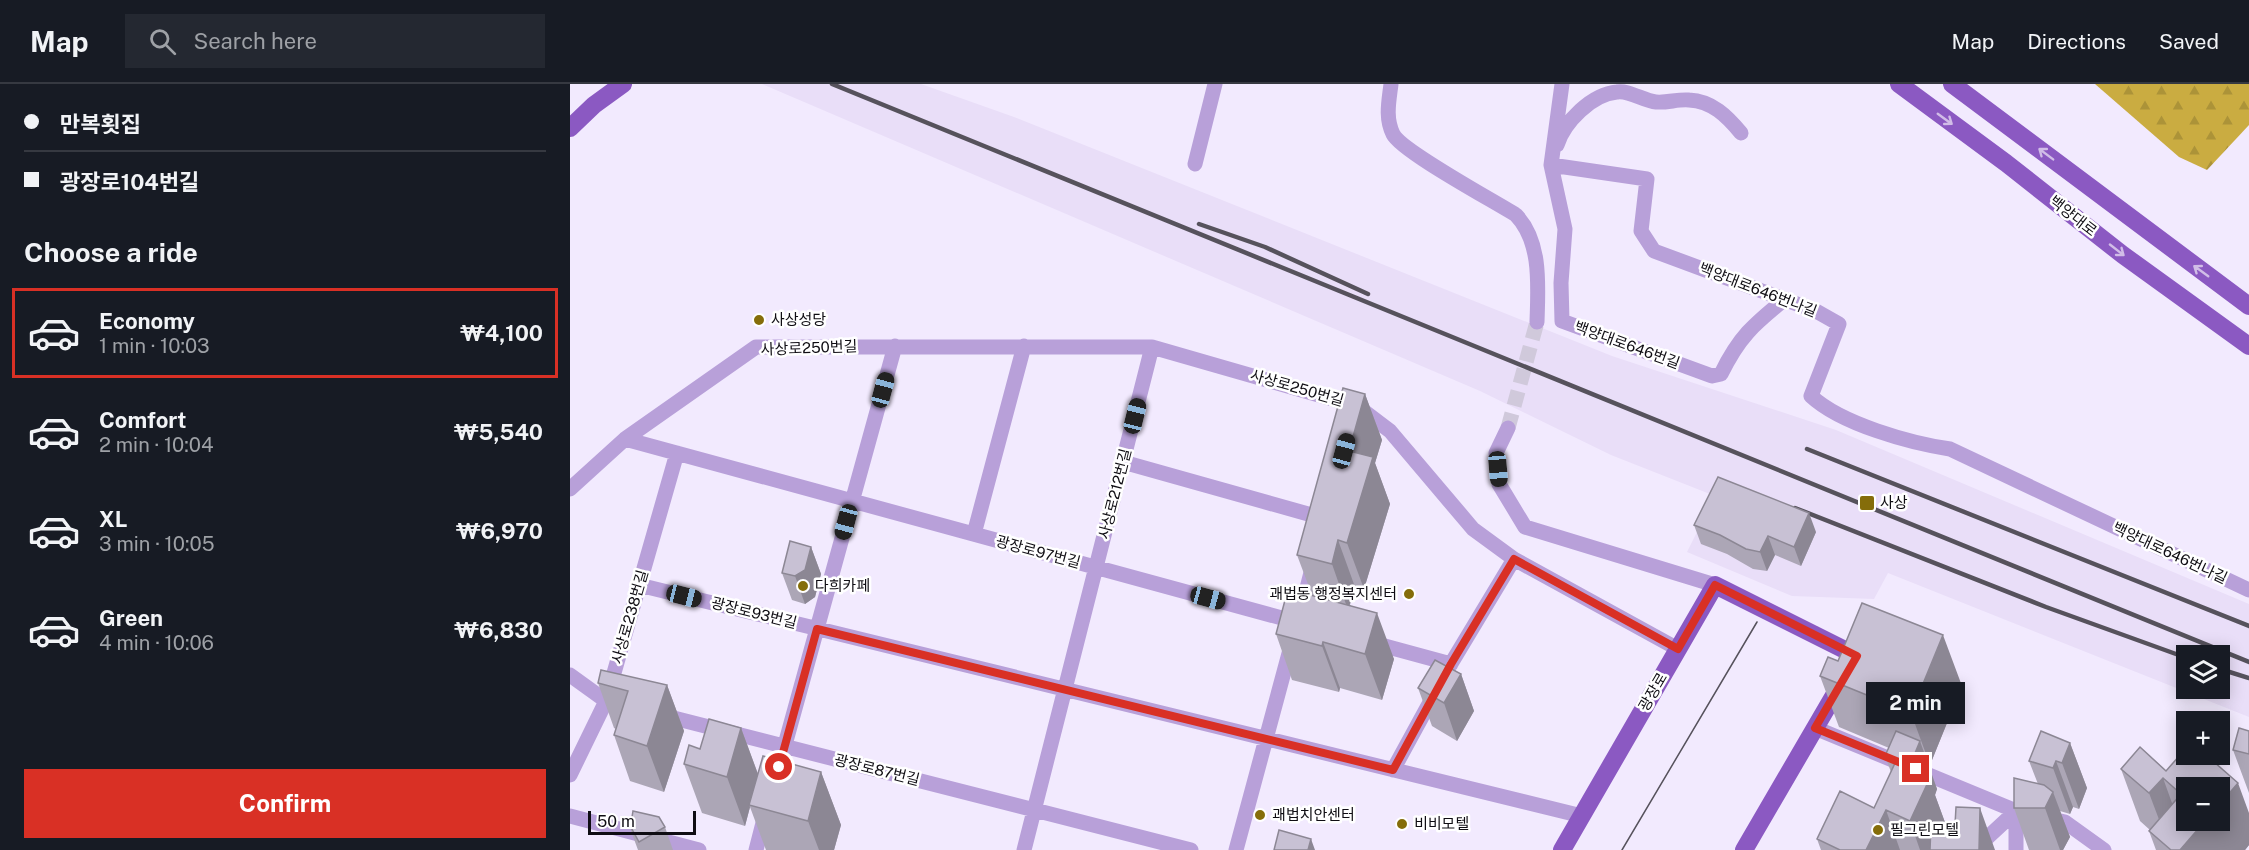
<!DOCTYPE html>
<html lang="en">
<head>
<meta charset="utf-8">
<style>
  :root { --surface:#171b24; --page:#242831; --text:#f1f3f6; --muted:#9ea1a6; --line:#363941; --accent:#d93025 }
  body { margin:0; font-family:"Public Sans","Noto Sans KR",sans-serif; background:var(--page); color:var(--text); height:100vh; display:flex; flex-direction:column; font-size:22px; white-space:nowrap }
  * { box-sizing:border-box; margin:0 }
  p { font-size:20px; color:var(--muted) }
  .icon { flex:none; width:33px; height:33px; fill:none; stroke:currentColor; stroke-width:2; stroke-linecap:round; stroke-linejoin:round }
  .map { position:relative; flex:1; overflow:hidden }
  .sheet { display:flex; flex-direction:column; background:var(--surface); width:570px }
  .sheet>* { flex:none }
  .hud { display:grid; align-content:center; height:132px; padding:0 24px; background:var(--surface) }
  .fabs { position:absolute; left:1606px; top:561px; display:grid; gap:12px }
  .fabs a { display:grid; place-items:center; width:54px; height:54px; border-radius:0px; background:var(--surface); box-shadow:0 3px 15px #0003; font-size:30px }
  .scale { position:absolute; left:18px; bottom:15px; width:108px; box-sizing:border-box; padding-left:6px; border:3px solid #0f0d13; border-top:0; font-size:16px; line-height:21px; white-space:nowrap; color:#0f0d13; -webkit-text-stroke:4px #fff; paint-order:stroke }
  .end { position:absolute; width:27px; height:27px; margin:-14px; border:8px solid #d93025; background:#fff; box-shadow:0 0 0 3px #fff }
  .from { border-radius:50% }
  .bubble { position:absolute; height:42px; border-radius:0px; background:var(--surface); box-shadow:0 3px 15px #0003; font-size:20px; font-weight:700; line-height:42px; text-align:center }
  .car { position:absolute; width:18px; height:36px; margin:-18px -9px; border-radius:8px; box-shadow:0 0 4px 2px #0007; background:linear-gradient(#222 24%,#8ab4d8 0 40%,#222 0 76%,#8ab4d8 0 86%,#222 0) }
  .hud b { display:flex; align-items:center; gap:21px; height:57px; font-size:22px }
  .hud b+b { border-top:2px solid var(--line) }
  .hud i { width:15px; height:15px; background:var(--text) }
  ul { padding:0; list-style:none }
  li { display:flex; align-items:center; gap:18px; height:90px; margin:0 12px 9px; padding:0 12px; border:3px solid transparent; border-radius:0px }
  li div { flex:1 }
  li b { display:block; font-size:22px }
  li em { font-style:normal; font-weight:700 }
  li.selected { border-color:var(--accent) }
  li>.icon { width:54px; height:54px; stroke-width:1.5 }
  h2 { padding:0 24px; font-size:27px; line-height:72px }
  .cta { display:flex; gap:12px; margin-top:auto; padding:12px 24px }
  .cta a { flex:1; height:69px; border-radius:0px; background:var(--accent); color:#fff; font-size:24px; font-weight:700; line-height:69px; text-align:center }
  header { display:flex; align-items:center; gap:36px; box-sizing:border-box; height:84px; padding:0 30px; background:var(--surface); border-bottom:2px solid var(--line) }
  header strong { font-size:28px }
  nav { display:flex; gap:33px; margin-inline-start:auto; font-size:21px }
  .search { width:420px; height:54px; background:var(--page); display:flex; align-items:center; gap:15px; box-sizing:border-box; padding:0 21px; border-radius:0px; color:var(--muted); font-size:22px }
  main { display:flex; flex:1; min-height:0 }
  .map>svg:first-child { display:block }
  .built { fill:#e9def8; fill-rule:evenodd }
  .forest { fill:url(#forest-firs) }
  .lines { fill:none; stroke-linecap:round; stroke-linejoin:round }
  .minor-tunnel { stroke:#d0c9db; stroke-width:15; stroke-dasharray:15 8; stroke-linecap:butt }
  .minor { stroke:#b8a0d9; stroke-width:15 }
  .major { stroke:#8b59c2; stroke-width:18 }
  .tram { stroke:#56525c; stroke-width:1.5 }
  .rail { stroke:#56525c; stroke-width:4.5 }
  .wall { fill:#aca6b6 }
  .shaded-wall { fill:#8c8794 }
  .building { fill:#c8c1d4; stroke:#8c8794; stroke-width:1.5 }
  .oneway { stroke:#d1bde7 }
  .route { stroke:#d93025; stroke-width:8 }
  .poi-dot { fill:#856d0a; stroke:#fff; stroke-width:2 }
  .labels { text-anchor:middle; stroke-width:5; stroke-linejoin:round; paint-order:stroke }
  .street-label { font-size:15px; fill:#0f0d13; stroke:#fff }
  .poi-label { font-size:15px; fill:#0f0d13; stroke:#fff; text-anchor:start }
</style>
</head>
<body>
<header>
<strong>Map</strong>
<div class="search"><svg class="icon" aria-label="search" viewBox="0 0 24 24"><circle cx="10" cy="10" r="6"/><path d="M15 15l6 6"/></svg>Search here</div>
<nav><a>Map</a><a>Directions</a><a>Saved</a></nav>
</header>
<main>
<section class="sheet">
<div class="hud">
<b><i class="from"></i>만복횟집</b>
<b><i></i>광장로104번길</b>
</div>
<h2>Choose a ride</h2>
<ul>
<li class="selected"><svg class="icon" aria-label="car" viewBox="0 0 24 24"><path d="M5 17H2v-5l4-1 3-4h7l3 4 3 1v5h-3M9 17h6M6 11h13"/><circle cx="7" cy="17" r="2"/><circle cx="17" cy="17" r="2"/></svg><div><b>Economy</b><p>1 min · 10:03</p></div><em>₩4,100</em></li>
<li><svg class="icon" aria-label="car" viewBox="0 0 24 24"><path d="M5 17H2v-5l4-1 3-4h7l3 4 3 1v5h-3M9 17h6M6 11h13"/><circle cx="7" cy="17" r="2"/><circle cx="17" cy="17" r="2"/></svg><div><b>Comfort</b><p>2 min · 10:04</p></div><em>₩5,540</em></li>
<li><svg class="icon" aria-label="car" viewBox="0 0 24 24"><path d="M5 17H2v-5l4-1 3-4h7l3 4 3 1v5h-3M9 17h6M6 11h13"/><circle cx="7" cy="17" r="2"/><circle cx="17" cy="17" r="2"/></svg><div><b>XL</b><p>3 min · 10:05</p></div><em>₩6,970</em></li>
<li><svg class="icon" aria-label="car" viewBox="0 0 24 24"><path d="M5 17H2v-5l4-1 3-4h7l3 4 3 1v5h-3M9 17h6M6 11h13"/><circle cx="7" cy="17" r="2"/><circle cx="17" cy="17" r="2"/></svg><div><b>Green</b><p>4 min · 10:06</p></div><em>₩6,830</em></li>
</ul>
<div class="cta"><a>Confirm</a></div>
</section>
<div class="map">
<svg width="1679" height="766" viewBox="0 0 1679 766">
  <defs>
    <pattern id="forest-firs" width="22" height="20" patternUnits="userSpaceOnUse" patternTransform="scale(1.5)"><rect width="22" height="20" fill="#caac41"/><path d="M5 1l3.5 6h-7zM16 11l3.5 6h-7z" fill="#ac9338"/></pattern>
  </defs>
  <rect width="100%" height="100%" fill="#f2eafe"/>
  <!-- built -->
  <path class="built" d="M 192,0 L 351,0 L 444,33 L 1042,272 L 1266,346 L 1679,520 L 1679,633 L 1318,489 L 1304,515 L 1222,512 L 1117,468 L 1145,412 L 1041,371 L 910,307 ZM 1617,572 L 1650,572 L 1650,604 L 1617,604 Z"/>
  <!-- forest -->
  <path class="forest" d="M 1525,0 L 1679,0 L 1679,41 L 1637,86 L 1609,73 Z"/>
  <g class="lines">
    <!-- minor-tunnel -->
    <path class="minor-tunnel" d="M 938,344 L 967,238"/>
    <!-- minor -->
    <path class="minor" d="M 821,0 C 819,17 815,34 823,50 C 831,67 924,117 946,131 C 972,158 968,203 967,238
      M 992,0 L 981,81 L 995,145 L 991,199 L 992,237 L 1142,292 L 1151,290 C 1169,253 1183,241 1215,215
      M 987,61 C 994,38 1022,10 1047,8 C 1059,6 1074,17 1086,18 C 1097,19 1108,15 1119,16 C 1142,17 1157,32 1171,49
      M 625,80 L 645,0
      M 981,81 L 1077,95 L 1071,147 L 1084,167 L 1246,227 L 1269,240 L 1241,312 C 1271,340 1340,359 1380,365 L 1679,506
      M 938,344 L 926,369 L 929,400 L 955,443 L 1145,501
      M 55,355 L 730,539
      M 553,378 L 756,435
      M 0,405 L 55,355 L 186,263 L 582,263 L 787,322 L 820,347 L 903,445 L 944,475 L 1108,565
      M 404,450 L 454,262
      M 69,501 L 1012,732
      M 731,527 L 743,481
      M 800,558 L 881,580
      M 876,588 L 944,475
      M 0,591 L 36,617 L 51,621
      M 92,631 L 621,766
      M 1245,644 L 1446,727 L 1495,738 L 1534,766
      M 823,686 L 865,609
      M 0,691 L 36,617 L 107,369
      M 205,697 L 325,262
      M 0,732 L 129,766
      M 186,766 L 195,731
      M 454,766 L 582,263
      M 666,766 L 721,562
      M 1404,766 L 1446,727
      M 1446,766 L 1446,727"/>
    <!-- major -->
    <path class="major" d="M 1329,0 L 1436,79 L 1553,171 L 1679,262
      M 1382,0 L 1679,222
      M 0,44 L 24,21 L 53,0
      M 992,766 L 1145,501 L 1287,572 L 1174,766"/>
    <!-- tram -->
    <path class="tram" d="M 1052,766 L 1187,538"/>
    <!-- rail -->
    <path class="rail" d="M 262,0 L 1679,578
      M 629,140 L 695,163 L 798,210
      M 1237,365 L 1679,542
      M 1225,424 L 1476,523 L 1617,574
      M 1650,585 L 1679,594"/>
  </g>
  <!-- wall -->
  <path class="wall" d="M 795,310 L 812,356 L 805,379 L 820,420 L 794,505 L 785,503 L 780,521 L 824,575 L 812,616 L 770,604 L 769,608 L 722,596 L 706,550 L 742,511 L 727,471 Z
    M 1124,441 L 1246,448 L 1231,482 L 1205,471 L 1197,487 L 1183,485 L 1157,470 L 1131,460 Z
    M 241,463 L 251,490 L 245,513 L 235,520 L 222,516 L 212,489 Z
    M 1268,577 L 1392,602 L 1360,681 L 1358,680 L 1367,705 L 1365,711 L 1376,741 L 1425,766 L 1251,766 L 1247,755 L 1304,724 L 1321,688 L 1315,672 L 1319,664 L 1269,643 L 1250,592 Z
    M 891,590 L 904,627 L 887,657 L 862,642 L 848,604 Z
    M 28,599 L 97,601 L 114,647 L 94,708 L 60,697 L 44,651 L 46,645 L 44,644 Z
    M 171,644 L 188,690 L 251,688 L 271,741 L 264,766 L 196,766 L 180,723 L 175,742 L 132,729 L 114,680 L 130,665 Z
    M 1679,647 L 1679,709 L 1663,666 Z
    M 1500,659 L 1517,704 L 1509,725 L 1503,723 L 1500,730 L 1490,727 L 1500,753 L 1493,766 L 1459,766 L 1444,724 L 1468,700 L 1459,677 Z
    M 1570,663 L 1679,761 L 1675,766 L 1586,766 L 1579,747 L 1580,746 L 1570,737 L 1551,685 Z
    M 57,736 L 95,743 L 103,766 L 68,766 Z"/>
  <!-- shaded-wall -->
  <path class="shaded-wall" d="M 795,310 L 812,356 L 805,379 L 820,420 L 794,505 L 777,459 L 779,367 Z
    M 1239,429 L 1246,448 L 1231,482 L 1224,463 Z
    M 1198,452 L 1205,471 L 1197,487 L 1190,468 Z
    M 768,456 L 785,503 L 778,526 L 762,480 Z
    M 241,463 L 251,490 L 245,513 L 235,520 L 225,492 Z
    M 807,529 L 824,575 L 812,616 L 795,570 Z
    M 1373,551 L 1392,602 L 1360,681 L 1341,629 Z
    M 753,558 L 770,604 L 769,608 L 752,562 Z
    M 891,590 L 904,627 L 887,657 L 874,619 Z
    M 97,601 L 114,647 L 94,708 L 77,662 Z
    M 171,644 L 189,693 L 179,721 L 180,723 L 175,742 L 157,693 Z
    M 1350,657 L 1367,705 L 1365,711 L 1377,744 L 1366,766 L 1350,766 L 1340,737 L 1338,686 Z
    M 1500,659 L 1517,704 L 1509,725 L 1492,679 Z
    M 1486,677 L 1503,723 L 1500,730 L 1483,684 Z
    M 251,688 L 271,741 L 264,766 L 249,766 L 238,737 Z
    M 1593,694 L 1612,747 L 1599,762 L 1579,709 Z
    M 1668,699 L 1679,729 L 1679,761 L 1675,766 L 1610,766 L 1636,736 L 1650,736 L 1650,720 Z
    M 1483,708 L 1500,753 L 1493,766 L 1490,766 L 1475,724 Z
    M 1410,724 L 1425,766 L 1409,766 Z
    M 1316,726 L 1330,766 L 1296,766 Z
    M 741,755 L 745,766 L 738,766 Z"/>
  <!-- building -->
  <path class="building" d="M 773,304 L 795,310 L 779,367 L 803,373 L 777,459 L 768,456 L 762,480 L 727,471 Z
    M 1148,393 L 1239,429 L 1224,463 L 1198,452 L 1190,468 L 1176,465 L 1150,451 L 1124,441 Z
    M 220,457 L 241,463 L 235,486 L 225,492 L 212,489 Z
    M 718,505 L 807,529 L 795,570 L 753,558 L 752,562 L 706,550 Z
    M 1292,519 L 1373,551 L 1341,629 L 1250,592 L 1258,573 L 1268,577 Z
    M 865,576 L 891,590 L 874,619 L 848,604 Z
    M 31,586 L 97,601 L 77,662 L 44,651 L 58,607 L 28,599 Z
    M 139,635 L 171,644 L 157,693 L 114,680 L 119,661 L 130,665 Z
    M 1669,644 L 1679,647 L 1679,670 L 1663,666 Z
    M 1326,647 L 1350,657 L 1338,686 L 1359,696 L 1340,737 L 1316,726 L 1296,766 L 1270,766 L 1247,755 L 1270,707 L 1304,724 L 1326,677 L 1315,672 Z
    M 1471,647 L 1500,659 L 1492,679 L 1486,677 L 1483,684 L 1459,677 Z
    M 1570,663 L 1596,687 L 1617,663 L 1617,670 L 1635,670 L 1668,699 L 1650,720 L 1650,704 L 1617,704 L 1617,736 L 1636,736 L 1610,766 L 1601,766 L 1579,747 L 1611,710 L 1593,694 L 1579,709 L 1551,685 Z
    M 193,672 L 251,688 L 238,737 L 179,721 Z
    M 1444,694 L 1474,701 L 1483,708 L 1475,724 L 1444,724 Z
    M 1386,723 L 1410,724 L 1409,766 L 1360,766 L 1361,741 L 1385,741 Z
    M 63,727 L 89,733 L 95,743 L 69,758 L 57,736 L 62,733 Z
    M 709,746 L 741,755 L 738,766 L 704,766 Z"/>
  <!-- one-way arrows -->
  <defs><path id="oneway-shaft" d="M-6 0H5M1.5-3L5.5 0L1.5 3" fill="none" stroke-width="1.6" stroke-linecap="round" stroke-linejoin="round" transform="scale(1.5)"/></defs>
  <g class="oneway">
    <use href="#oneway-shaft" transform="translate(1375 35) rotate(36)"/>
    <use href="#oneway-shaft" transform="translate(1476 70) rotate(-143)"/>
    <use href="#oneway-shaft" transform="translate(1547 166) rotate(38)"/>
    <use href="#oneway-shaft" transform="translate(1631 187) rotate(-144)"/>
  </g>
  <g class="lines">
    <!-- route -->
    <path class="route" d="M 209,683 L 247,545 L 823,686 L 881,580 L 944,475 L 1108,565 L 1145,501 L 1287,572 L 1245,644 L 1346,685"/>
  </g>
  <!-- markers -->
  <g class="poi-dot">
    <circle cx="189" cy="236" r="6"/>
    <rect x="1289" y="411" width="16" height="16" rx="3"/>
    <circle cx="233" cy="502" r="6"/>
    <circle cx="839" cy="510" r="6"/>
    <circle cx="690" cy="731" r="6"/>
    <circle cx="832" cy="740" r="6"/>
    <circle cx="1308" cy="746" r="6"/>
  </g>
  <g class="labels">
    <!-- street labels -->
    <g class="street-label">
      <text transform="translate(1503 132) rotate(38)" y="5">백양대로</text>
      <text transform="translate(1188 206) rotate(21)" y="5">백양대로646번나길</text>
      <text transform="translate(1057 261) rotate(20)" y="5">백양대로646번길</text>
      <text transform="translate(239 264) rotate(-2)" y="5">사상로250번길</text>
      <text transform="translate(727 304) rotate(16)" y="5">사상로250번길</text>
      <text transform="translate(545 410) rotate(-76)" y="5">사상로212번길</text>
      <text transform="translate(468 468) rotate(15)" y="5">광장로97번길</text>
      <text transform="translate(1600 469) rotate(25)" y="5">백양대로646번나길</text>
      <text transform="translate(184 529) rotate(14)" y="5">광장로93번길</text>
      <text transform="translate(60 533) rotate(-74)" y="5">사상로238번길</text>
      <text transform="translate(1083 608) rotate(-60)" y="5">광장로</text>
      <text transform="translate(307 686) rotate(14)" y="5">광장로87번길</text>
    </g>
    <!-- poi labels -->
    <g class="poi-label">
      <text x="201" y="241">사상성당</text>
      <text x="1310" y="424">사상</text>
      <text x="245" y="507">다희카페</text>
      <text x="827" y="515" text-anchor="end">괘법동 행정복지센터</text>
      <text x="702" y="736">괘법치안센터</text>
      <text x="844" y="745">비비모텔</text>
      <text x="1320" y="751">필그린모텔</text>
    </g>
  </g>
</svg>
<div class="fabs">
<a><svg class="icon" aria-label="layers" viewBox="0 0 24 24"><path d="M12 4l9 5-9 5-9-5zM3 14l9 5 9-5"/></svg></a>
<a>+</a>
<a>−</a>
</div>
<div class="scale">50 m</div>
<i class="end from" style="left:209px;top:683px"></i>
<i class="end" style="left:1346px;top:685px"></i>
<div class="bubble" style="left:1296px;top:598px;width:99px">2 min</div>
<i class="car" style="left:313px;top:306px;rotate:15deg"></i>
<i class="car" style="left:565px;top:332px;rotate:14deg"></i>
<i class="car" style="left:774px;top:367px;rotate:15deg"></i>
<i class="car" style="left:928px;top:385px;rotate:175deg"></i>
<i class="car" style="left:276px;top:438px;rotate:195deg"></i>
<i class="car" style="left:114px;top:512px;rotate:104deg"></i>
<i class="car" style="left:638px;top:514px;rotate:105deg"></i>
</div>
</main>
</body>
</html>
